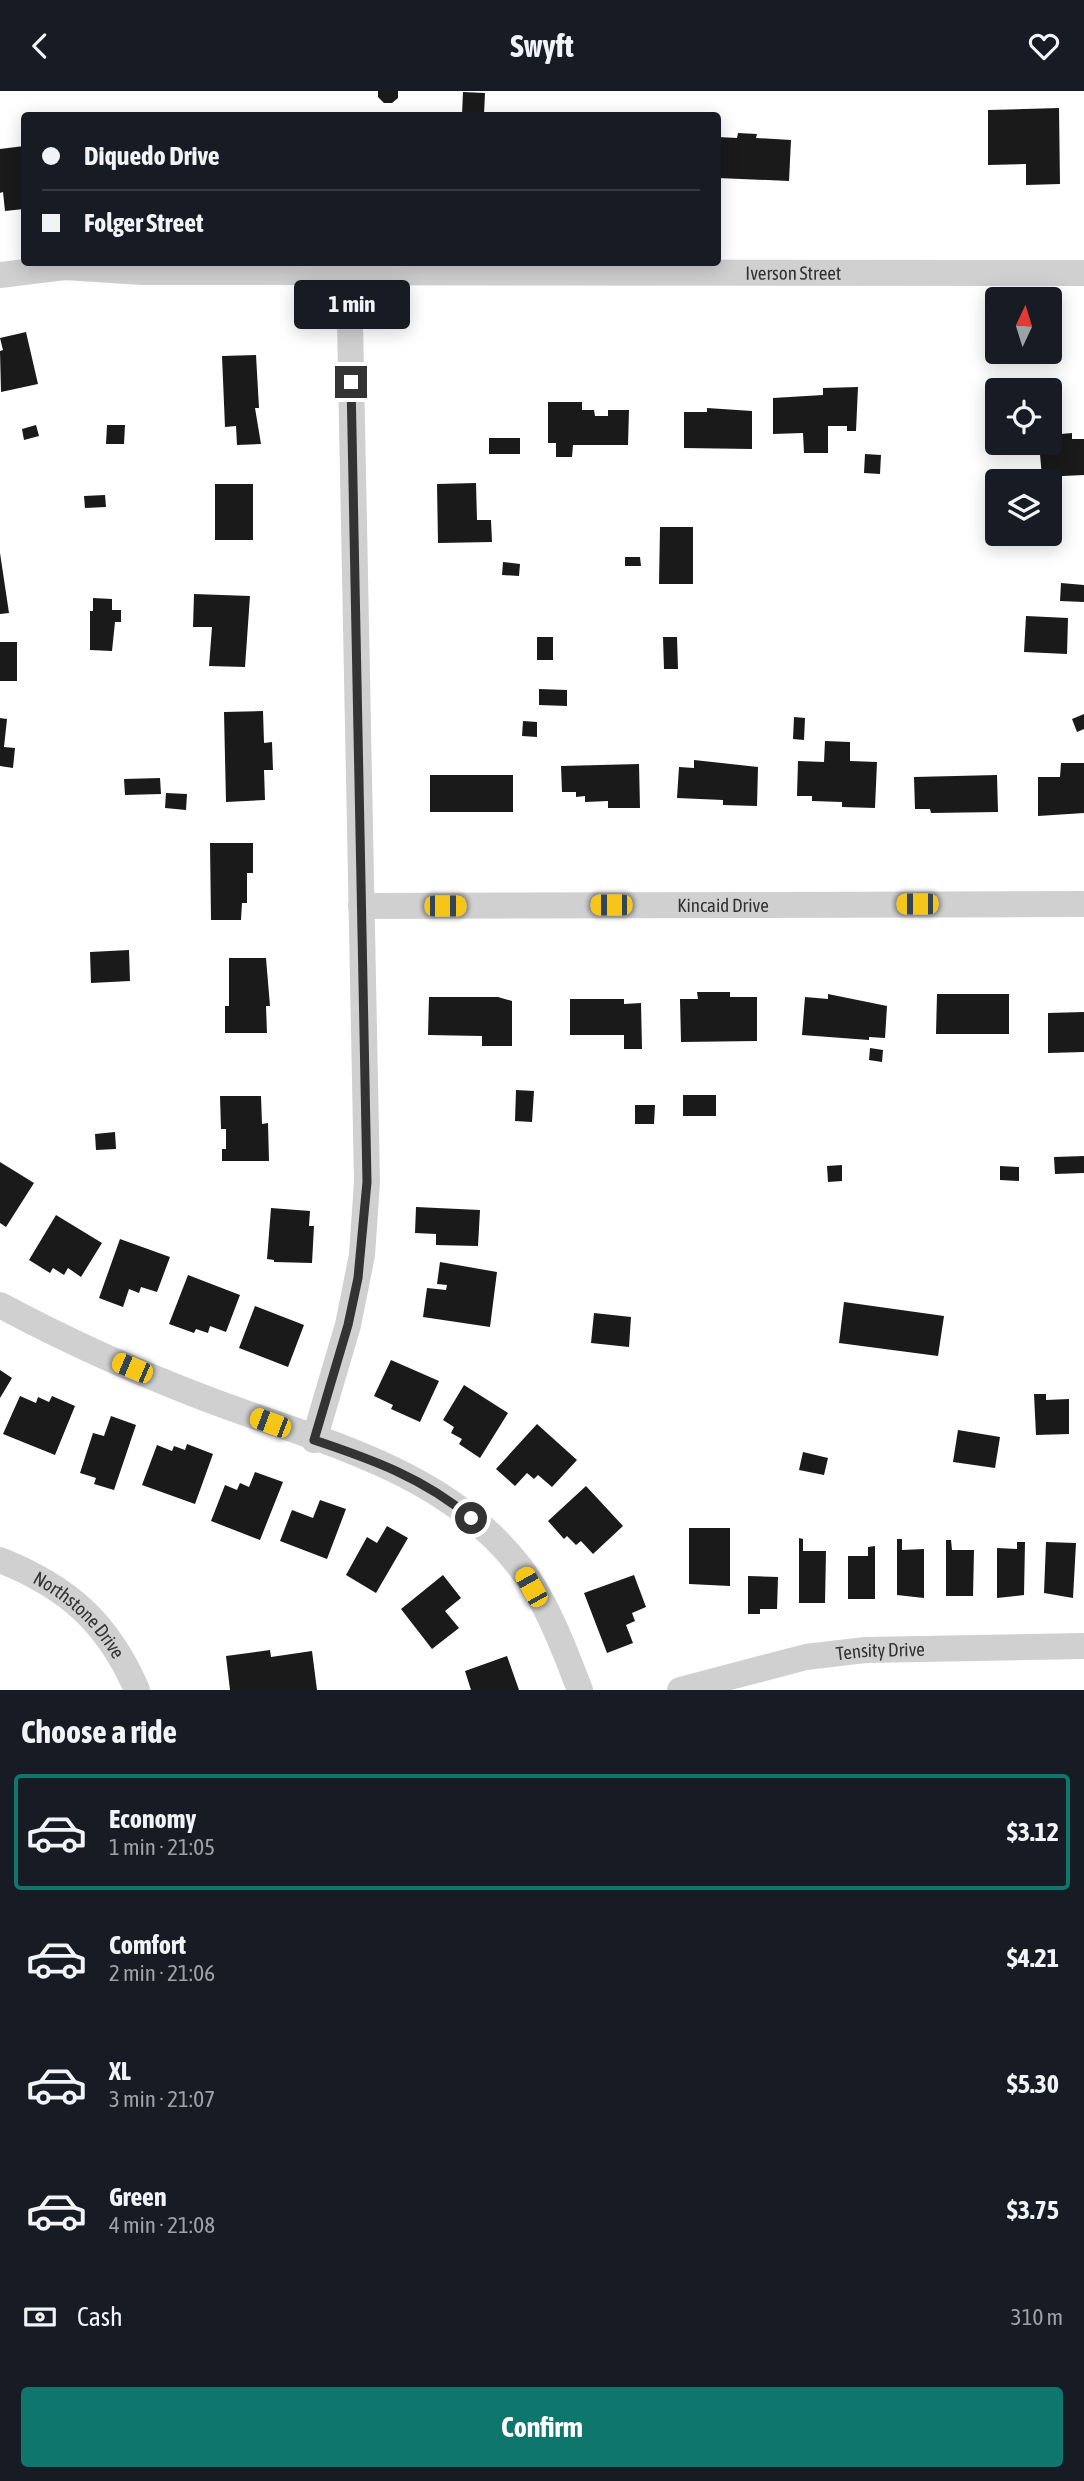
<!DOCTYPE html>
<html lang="en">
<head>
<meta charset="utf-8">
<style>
  :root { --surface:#171b24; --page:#20242c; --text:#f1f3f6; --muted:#9ea1a6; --line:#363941; --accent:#0f766e }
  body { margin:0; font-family:"Asap Condensed",sans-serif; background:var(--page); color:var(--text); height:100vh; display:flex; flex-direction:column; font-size:26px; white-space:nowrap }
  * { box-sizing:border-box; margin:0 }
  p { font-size:23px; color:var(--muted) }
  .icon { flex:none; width:38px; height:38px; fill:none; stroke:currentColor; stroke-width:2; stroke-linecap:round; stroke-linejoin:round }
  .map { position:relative; height:1599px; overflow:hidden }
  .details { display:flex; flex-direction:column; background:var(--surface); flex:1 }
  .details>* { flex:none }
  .top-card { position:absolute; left:21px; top:21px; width:700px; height:154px; border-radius:7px; box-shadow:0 4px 18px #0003; display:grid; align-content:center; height:154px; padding:0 21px; background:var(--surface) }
  .needle { width:46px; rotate:4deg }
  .fabs { position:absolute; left:985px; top:196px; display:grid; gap:14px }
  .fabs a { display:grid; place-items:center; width:77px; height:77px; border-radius:7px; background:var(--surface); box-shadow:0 4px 18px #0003; font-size:35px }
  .end { position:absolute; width:32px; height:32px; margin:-16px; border:9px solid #333; background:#fff; box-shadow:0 0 0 4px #fff }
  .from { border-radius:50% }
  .bubble { position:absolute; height:49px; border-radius:7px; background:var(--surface); box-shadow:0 4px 18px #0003; font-size:23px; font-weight:700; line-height:49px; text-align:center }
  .car { position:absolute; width:21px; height:42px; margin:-21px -10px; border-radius:9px; box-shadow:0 0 5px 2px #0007; background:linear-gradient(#f5c518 24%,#345 0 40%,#f5c518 0 76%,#345 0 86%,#f5c518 0) }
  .top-card b { display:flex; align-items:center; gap:24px; height:66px; font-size:26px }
  .top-card b+b { border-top:2px solid var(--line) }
  .top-card i { width:18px; height:18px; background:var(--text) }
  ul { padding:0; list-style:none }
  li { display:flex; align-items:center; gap:21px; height:116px; margin:0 14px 10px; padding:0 7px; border:4px solid transparent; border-radius:7px }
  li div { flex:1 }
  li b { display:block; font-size:26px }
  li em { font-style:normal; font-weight:700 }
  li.selected { border-color:var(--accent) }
  li>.icon { width:63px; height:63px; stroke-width:1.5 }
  h2 { padding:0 21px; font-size:32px; line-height:84px }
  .pay { display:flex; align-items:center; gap:18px; height:77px; padding:0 21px; font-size:26px }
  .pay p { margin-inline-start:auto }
  .action { display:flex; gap:14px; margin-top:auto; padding:14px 21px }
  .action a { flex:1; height:80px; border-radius:7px; background:var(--accent); color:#fff; font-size:28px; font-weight:700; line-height:80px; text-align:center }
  header { display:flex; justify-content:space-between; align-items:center; height:91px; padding:0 21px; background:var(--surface); font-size:32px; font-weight:700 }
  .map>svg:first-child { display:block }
  .building { fill:#1a1a1a }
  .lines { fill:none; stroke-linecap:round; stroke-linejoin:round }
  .minor { stroke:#d0d0d0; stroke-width:26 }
  .route { stroke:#333; stroke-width:9 }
  .labels { text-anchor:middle; stroke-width:7; stroke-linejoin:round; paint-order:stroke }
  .street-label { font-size:19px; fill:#333; stroke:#fff }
</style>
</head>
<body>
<header><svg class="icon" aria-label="back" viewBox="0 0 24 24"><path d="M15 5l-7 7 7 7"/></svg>Swyft<svg class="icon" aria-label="heart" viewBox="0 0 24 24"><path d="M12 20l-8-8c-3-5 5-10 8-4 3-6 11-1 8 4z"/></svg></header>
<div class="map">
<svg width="1084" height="1599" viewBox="0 0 1084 1599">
  <rect width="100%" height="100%" fill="#fff"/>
  <!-- building -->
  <path class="building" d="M 378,0 L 398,0 L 398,7 L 392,12 L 384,12 L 378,6 Z
    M 463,1 L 485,2 L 484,24 L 462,24 Z
    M 1059,17 L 1060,93 L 1026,94 L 1026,73 L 988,74 L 988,19 Z
    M 738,42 L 757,43 L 756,47 L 791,49 L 789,90 L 718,87 L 718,46 L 737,47 Z
    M 24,55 L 24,118 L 5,120 L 3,101 L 0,102 L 0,58 Z
    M 26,241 L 38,293 L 1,301 L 0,260 L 3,259 L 0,247 Z
    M 256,264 L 259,317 L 255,317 L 261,353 L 237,354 L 236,335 L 225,336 L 222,265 Z
    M 858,296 L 856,340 L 847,340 L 847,335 L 828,335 L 828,362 L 804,362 L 803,342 L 773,343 L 773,307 L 823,304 L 823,297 Z
    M 548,311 L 582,311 L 582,319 L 594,319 L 595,325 L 608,325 L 608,319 L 629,319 L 628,354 L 573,354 L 572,366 L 556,366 L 556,352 L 548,352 Z
    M 707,317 L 752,320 L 752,358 L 684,357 L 684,321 L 707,321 Z
    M 36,334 L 39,345 L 24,349 L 22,338 Z
    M 107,334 L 125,334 L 124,353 L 106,353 Z
    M 1072,342 L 1072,348 L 1084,348 L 1084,384 L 1042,386 L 1039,352 L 1050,352 L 1050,344 Z
    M 489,347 L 520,347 L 520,363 L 489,363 Z
    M 865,363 L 881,364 L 880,383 L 864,382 Z
    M 476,392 L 477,429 L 491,429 L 492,451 L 438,452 L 437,393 Z
    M 215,393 L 253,393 L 253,449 L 215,449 Z
    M 105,404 L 106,416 L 85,417 L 84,405 Z
    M 660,436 L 693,436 L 693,493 L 659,493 Z
    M 0,462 L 9,522 L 0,523 Z
    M 625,466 L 640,466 L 641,475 L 625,475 Z
    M 503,471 L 520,473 L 519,485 L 502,484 Z
    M 1061,492 L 1084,494 L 1084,511 L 1060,510 Z
    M 194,503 L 250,505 L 245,576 L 209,575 L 212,536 L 193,536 Z
    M 93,507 L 112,508 L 112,519 L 121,519 L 121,531 L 115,531 L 112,560 L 90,559 L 90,520 L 93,520 Z
    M 1026,525 L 1068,527 L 1067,563 L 1024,561 Z
    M 537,546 L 553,546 L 553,569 L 537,569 Z
    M 663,546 L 677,546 L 678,578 L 664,578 Z
    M 0,551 L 17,551 L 17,590 L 0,590 Z
    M 539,598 L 567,599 L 567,615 L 539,614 Z
    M 263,620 L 264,652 L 272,651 L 273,679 L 264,679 L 265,709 L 226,711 L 224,621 Z
    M 1084,623 L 1084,638 L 1077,641 L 1072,628 Z
    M 794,626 L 805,627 L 804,649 L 793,648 Z
    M 0,627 L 7,628 L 4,656 L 15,657 L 13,677 L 0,675 Z
    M 523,630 L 537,631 L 537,646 L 522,645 Z
    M 825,650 L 850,651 L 850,670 L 877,671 L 875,717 L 842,716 L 842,711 L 812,710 L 812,705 L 797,705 L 798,670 L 824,671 Z
    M 694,669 L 758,676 L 757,715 L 723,714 L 723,709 L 677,707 L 679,676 L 694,677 Z
    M 1061,672 L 1084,672 L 1084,722 L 1038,725 L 1038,686 L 1060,686 Z
    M 639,673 L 640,717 L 608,717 L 608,710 L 585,711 L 585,705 L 576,706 L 576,701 L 562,701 L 561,675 Z
    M 430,684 L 513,684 L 513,721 L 430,721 Z
    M 997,684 L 998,721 L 931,722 L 930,718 L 915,718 L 914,686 Z
    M 160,687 L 161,703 L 125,704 L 124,688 Z
    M 166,702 L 187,703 L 186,719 L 165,717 Z
    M 210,752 L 253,752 L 253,782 L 247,782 L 247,812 L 242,812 L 241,829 L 211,829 Z
    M 129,859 L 130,890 L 91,892 L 90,861 Z
    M 229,867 L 266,867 L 270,915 L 266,915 L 267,942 L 225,942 L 225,915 L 229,915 Z
    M 697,901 L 730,901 L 730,906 L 757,906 L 757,950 L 681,951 L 680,908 L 698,908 Z
    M 828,903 L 887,915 L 885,947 L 869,946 L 869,949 L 802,944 L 805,906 L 828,908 Z
    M 937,903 L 1009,903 L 1009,943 L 936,943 Z
    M 429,906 L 498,906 L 512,910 L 512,955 L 482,955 L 482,945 L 428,944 Z
    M 570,908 L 624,908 L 624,913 L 641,912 L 642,958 L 624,958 L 624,944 L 570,944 Z
    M 1084,921 L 1084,961 L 1048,962 L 1048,922 Z
    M 870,957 L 883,959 L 882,971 L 869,969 Z
    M 516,999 L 534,1000 L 532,1031 L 515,1030 Z
    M 683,1004 L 716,1004 L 716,1025 L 683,1025 Z
    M 220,1005 L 261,1005 L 262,1033 L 268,1032 L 269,1070 L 222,1070 L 222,1058 L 226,1058 L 226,1038 L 221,1038 Z
    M 635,1014 L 655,1014 L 654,1033 L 635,1033 Z
    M 115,1041 L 116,1058 L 96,1059 L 95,1043 Z
    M 1084,1065 L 1084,1082 L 1055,1083 L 1054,1066 Z
    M 0,1071 L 34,1092 L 6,1136 L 0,1132 Z
    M 842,1074 L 842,1090 L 828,1091 L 827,1075 Z
    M 1000,1075 L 1019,1076 L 1019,1090 L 1000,1089 Z
    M 416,1116 L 480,1119 L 478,1155 L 436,1154 L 436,1143 L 415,1142 Z
    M 271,1117 L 310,1120 L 309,1135 L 314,1135 L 312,1172 L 274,1171 L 274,1169 L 267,1168 Z
    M 56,1124 L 102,1152 L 81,1186 L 68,1177 L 64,1184 L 53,1177 L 50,1182 L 29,1169 Z
    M 120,1148 L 170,1166 L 157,1201 L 141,1196 L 139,1202 L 129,1198 L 123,1216 L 99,1207 Z
    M 440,1171 L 497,1181 L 490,1236 L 423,1226 L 427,1197 L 446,1199 L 447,1194 L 437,1193 Z
    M 188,1184 L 240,1204 L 226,1241 L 210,1235 L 208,1242 L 196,1238 L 194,1242 L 169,1233 Z
    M 844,1211 L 944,1225 L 938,1265 L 839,1252 Z
    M 255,1215 L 304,1234 L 288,1276 L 239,1257 Z
    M 594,1222 L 631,1226 L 629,1256 L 591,1252 Z
    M 391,1269 L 439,1290 L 420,1331 L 391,1318 L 393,1314 L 374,1305 Z
    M 0,1279 L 12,1287 L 0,1307 Z
    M 464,1294 L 508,1322 L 480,1367 L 459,1353 L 462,1348 L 451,1342 L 454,1336 L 443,1329 Z
    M 1034,1303 L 1046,1303 L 1046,1309 L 1069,1308 L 1069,1343 L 1036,1344 Z
    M 20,1305 L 36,1312 L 38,1306 L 49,1311 L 52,1305 L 75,1315 L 55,1364 L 3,1343 Z
    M 111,1325 L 136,1334 L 114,1399 L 94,1393 L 96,1387 L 80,1382 L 93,1342 L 104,1345 Z
    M 537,1333 L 577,1369 L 552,1396 L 538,1384 L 534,1388 L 527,1382 L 515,1395 L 496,1378 Z
    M 958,1339 L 1000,1346 L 995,1377 L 953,1371 Z
    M 187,1353 L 213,1363 L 195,1413 L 142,1394 L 157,1354 L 172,1360 L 174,1355 L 185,1359 Z
    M 803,1361 L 828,1367 L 824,1384 L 799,1379 Z
    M 255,1381 L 283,1391 L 260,1449 L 211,1430 L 225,1394 L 237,1399 L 240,1392 L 249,1396 Z
    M 586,1395 L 623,1435 L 593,1463 L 581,1450 L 576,1454 L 567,1445 L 564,1448 L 548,1430 Z
    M 320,1409 L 346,1418 L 327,1468 L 280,1450 L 292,1419 L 313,1427 Z
    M 387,1435 L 408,1447 L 376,1502 L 346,1484 L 367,1446 L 377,1452 Z
    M 689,1437 L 730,1437 L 730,1495 L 689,1493 Z
    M 799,1447 L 803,1448 L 803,1460 L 826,1460 L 825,1512 L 799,1512 Z
    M 897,1448 L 902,1448 L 902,1459 L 924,1458 L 924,1507 L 897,1504 Z
    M 946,1449 L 951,1449 L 952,1459 L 974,1459 L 973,1505 L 946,1505 Z
    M 1017,1451 L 1025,1451 L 1024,1504 L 997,1507 L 997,1457 L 1017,1458 Z
    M 1046,1451 L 1076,1452 L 1073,1507 L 1044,1502 Z
    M 875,1455 L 875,1508 L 848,1508 L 848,1465 L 868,1465 L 868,1456 Z
    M 443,1484 L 461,1507 L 445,1520 L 459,1537 L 432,1558 L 401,1518 Z
    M 634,1484 L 646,1516 L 632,1522 L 635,1530 L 626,1534 L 633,1552 L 607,1562 L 584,1502 Z
    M 748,1485 L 778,1486 L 777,1518 L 760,1518 L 760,1523 L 748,1523 Z
    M 270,1559 L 271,1566 L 312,1560 L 317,1599 L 230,1599 L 226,1565 Z
    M 507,1565 L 519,1599 L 471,1599 L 465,1580 Z"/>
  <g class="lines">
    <!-- minor -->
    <g class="minor">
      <path id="s1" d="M 0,184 L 65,176 L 142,181 L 1084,182"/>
      <path id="s2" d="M 361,815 L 1084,813"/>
      <path d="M 0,1214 C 67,1250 136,1281 207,1308 C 317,1350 444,1377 520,1476 C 547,1511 564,1558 580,1599"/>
      <path d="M 314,1349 L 348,1234 L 362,1164 L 367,1091 L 349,180"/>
      <path id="s3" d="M 0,1469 C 68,1496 108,1532 137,1599"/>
      <path id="s4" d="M 680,1599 L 806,1566 L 865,1559 L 1084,1555"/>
    </g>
  </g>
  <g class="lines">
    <!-- route -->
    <path class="route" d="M 351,291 L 367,1091 L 358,1187 L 348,1234 L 314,1349 C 371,1368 424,1387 471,1427"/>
  </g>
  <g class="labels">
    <!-- street labels -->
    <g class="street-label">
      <text dy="7" stroke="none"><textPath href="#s1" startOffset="794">Iverson Street</textPath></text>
      <text dy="7" stroke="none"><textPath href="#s2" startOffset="362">Kincaid Drive</textPath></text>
      <text dy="7" stroke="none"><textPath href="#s3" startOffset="98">Northstone Drive</textPath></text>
      <text dy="7" stroke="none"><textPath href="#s4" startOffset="205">Tensity Drive</textPath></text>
    </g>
  </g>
</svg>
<div class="fabs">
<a><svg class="needle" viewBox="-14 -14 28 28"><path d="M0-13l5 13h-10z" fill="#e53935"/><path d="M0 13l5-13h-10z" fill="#9ea1a6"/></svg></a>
<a><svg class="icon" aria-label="locate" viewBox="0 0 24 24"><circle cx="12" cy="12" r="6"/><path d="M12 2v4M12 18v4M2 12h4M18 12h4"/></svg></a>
<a><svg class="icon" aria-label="layers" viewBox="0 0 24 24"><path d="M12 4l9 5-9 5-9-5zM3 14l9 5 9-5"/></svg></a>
</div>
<i class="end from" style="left:471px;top:1427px"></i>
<i class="end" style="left:351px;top:291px"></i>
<div class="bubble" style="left:294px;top:189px;width:116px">1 min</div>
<i class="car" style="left:917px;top:813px;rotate:270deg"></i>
<i class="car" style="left:611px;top:814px;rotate:270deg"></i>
<i class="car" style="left:445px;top:815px;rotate:90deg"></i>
<i class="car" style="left:132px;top:1277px;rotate:293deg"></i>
<i class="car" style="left:270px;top:1332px;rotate:291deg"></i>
<i class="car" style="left:531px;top:1496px;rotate:331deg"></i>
<div class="top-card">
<b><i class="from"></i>Diquedo Drive</b>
<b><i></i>Folger Street</b>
</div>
</div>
<section class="details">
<h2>Choose a ride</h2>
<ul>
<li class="selected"><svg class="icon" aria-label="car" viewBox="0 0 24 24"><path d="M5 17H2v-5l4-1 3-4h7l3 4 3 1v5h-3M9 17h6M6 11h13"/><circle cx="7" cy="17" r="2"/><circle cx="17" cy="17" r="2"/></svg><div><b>Economy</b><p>1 min · 21:05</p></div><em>$3.12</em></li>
<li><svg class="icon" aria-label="car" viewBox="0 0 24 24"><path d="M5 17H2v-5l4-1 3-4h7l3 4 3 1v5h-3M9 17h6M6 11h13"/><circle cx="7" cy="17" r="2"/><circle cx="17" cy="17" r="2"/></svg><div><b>Comfort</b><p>2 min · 21:06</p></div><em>$4.21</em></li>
<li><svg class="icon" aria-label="car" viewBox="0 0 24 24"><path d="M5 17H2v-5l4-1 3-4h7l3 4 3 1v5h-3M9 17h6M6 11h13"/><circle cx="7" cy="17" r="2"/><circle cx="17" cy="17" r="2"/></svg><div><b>XL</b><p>3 min · 21:07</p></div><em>$5.30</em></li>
<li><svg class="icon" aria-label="car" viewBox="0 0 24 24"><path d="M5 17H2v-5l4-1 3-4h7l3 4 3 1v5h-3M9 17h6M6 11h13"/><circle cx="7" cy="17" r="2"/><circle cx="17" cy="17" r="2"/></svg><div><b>Green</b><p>4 min · 21:08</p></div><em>$3.75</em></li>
</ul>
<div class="pay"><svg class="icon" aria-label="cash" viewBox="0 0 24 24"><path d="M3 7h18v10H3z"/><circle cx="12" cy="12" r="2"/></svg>Cash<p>310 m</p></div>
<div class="action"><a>Confirm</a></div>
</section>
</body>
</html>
